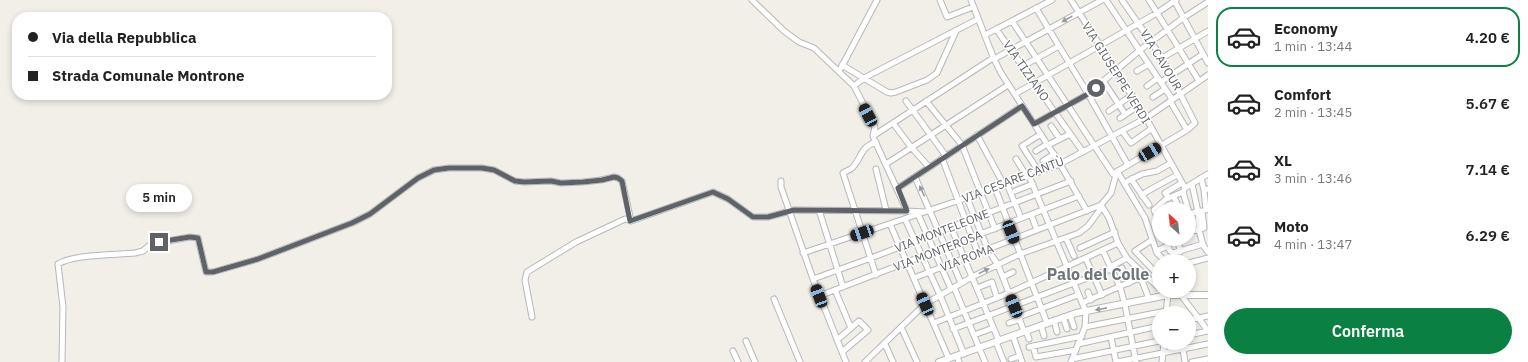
<!DOCTYPE html>
<html lang="it">
<head>
<meta charset="utf-8">
<style>
  :root { --surface:#fff; --page:#f2f2f2; --text:#222; --muted:#767676; --line:#e0e0e0; --accent:#0b8043 }
  body { margin:0; font-family:"IBM Plex Sans",sans-serif; background:var(--page); color:var(--text); height:100vh; display:flex; flex-direction:column; font-size:15px; white-space:nowrap }
  * { box-sizing:border-box; margin:0 }
  p { font-size:13px; color:var(--muted) }
  .icon { flex:none; width:22px; height:22px; fill:none; stroke:currentColor; stroke-width:2; stroke-linecap:round; stroke-linejoin:round }
  .map { position:relative; flex:1; overflow:hidden }
  .drawer { display:flex; flex-direction:column; background:var(--surface); width:320px }
  .drawer>* { flex:none }
  .hud { position:absolute; left:12px; top:12px; width:380px; height:88px; border-radius:16px; box-shadow:0 2px 6px #0003; display:grid; align-content:center; height:88px; padding:0 16px; background:var(--surface) }
  .needle { width:26px; rotate:333deg }
  .fabs { position:absolute; left:1152px; top:202px; display:grid; gap:8px }
  .fabs a { display:grid; place-items:center; width:44px; height:44px; border-radius:50%; background:var(--surface); box-shadow:0 2px 6px #0003; font-size:20px }
  .end { position:absolute; width:18px; height:18px; margin:-9px; border:5px solid #5f6368; background:#fff; box-shadow:0 0 0 2px #fff }
  .from { border-radius:50% }
  .bubble { position:absolute; height:28px; border-radius:14px; background:var(--surface); box-shadow:0 2px 6px #0003; font-size:13px; font-weight:600; line-height:28px; text-align:center }
  .car { position:absolute; width:12px; height:24px; margin:-12px -6px; border-radius:5px; box-shadow:0 0 3px 1px #0007; background:linear-gradient(#222 24%,#8ab4d8 0 40%,#222 0 76%,#8ab4d8 0 86%,#222 0) }
  .hud b { display:flex; align-items:center; gap:14px; height:38px; font-size:15px }
  .hud b+b { border-top:1px solid var(--line) }
  .hud i { width:10px; height:10px; background:var(--text) }
  ul { padding:7px 0 0; list-style:none }
  li { display:flex; align-items:center; gap:12px; height:60px; margin:0 8px 6px; padding:0 8px; border:2px solid transparent; border-radius:16px }
  li div { flex:1 }
  li b { display:block; font-size:15px }
  li em { font-style:normal; font-weight:600 }
  li.current { border-color:var(--accent) }
  li>.icon { width:36px; height:36px; stroke-width:1.5 }
  .button { display:flex; gap:8px; margin-top:auto; padding:8px 16px }
  .button a { flex:1; height:46px; border-radius:24px; background:var(--accent); color:#fff; font-size:16px; font-weight:600; line-height:46px; text-align:center }
  main { display:flex; flex:1; min-height:0 }
  .map>svg:first-child { display:block }
  .lines { fill:none; stroke-linecap:round; stroke-linejoin:round }
  .minor-casing { stroke:#b5b8bc; stroke-width:7 }
  .tertiary-casing { stroke:#b5b8bc; stroke-width:8 }
  .minor { stroke:#fff; stroke-width:5 }
  .tertiary { stroke:#fff; stroke-width:6 }
  .oneway { fill:#979a9d }
  .route { stroke:#5f6368; stroke-width:5 }
  .labels { text-anchor:middle; stroke-width:3; stroke-linejoin:round; paint-order:stroke }
  .street-label { font-size:12px; fill:#5f6368; stroke:#fff }
  .district-label { font-size:16px; font-weight:bold; fill:#70757a; stroke:#fff }
</style>
</head>
<body>
<main>
<div class="map">
<svg width="1208" height="362" viewBox="0 0 1208 362">
  <rect width="100%" height="100%" fill="#f1efe8"/>
  <g class="lines">
    <defs>
      <path id="minor" d="M 752,0 L 784,31 L 799,42 L 814,48 L 854,86 L 875,127 L 873,136
        M 940,0 L 947,17 L 973,7
        M 971,0 L 994,59 L 1001,73 L 1060,164 L 1087,211
        M 1071,0 L 1146,118 L 1185,188
        M 1106,0 L 1172,99
        M 1149,0 L 1199,81
        M 1174,0 L 1208,63
        M 1036,8 L 1088,94 L 1128,165
        M 1012,21 L 1113,174 L 1187,130 L 1195,123 L 1162,58 L 1122,0
        M 996,29 L 1083,152
        M 985,35 L 1052,0
        M 1162,58 L 1208,31
        M 994,59 L 1102,0
        M 842,65 L 887,92 L 891,93 L 896,92 L 927,80 L 937,73 L 956,31
        M 1023,66 L 1059,46
        M 841,68 L 877,0
        M 1137,71 L 1149,64
        M 1104,82 L 1125,114
        M 1161,82 L 1203,54
        M 854,86 L 864,78 L 978,19
        M 1147,86 L 1158,78
        M 1015,94 L 1157,13 L 1176,0
        M 1153,97 L 1165,89
        M 906,101 L 946,156
        M 926,101 L 962,145 L 995,229
        M 1170,101 L 1187,130
        M 1109,111 L 1132,95
        M 1120,118 L 1138,106
        M 893,123 L 911,147 L 929,167
        M 1034,124 L 1088,94 L 1140,50 L 1183,18 L 1208,2
        M 1051,126 L 1060,139
        M 1122,131 L 1131,143 L 1151,129
        M 977,135 L 1004,185
        M 873,136 L 993,58
        M 874,139 L 907,211
        M 876,142 C 860,147 862,158 852,168 C 850,170 846,171 843,173 L 876,275
        M 1048,145 L 1070,134
        M 1036,151 L 1047,144
        M 942,158 L 978,253
        M 1016,159 L 1027,177
        M 1043,161 L 1054,154
        M 886,164 L 1008,85
        M 876,169 L 886,210
        M 1039,172 L 1022,146 L 1041,134
        M 1029,176 L 1086,312 L 1085,327 L 1071,362
        M 915,177 L 961,283
        M 1201,178 L 1204,190 L 1208,189
        M 1131,179 L 1149,205
        M 781,181 L 781,187 L 813,279 L 846,362
        M 1124,183 L 1142,174 L 1157,171 L 1171,163
        M 1007,184 L 1021,218
        M 1192,184 L 1198,212 L 1199,230 L 1203,245 L 1208,252
        M 898,188 L 1022,106
        M 995,188 L 1047,323
        M 1204,190 L 1206,210
        M 1015,191 L 1033,184
        M 1183,192 L 1188,209
        M 1142,196 L 1146,192 L 1177,175
        M 1173,196 L 1177,203
        M 967,198 L 988,250
        M 1169,198 L 1165,193 L 1182,183
        M 1101,205 L 1109,218 L 1118,243 L 1127,258 L 1159,288
        M 819,210 L 843,287
        M 918,214 L 951,289
        M 1189,214 L 1200,211
        M 1032,217 L 1037,230
        M 905,219 L 940,295 L 964,354
        M 1159,221 L 1154,210 L 1166,199 L 1183,192 L 1185,188 L 1208,174
        M 890,224 L 949,359
        M 951,227 L 999,341
        M 1199,229 L 1204,228 L 1202,211
        M 1189,231 L 1199,230
        M 1066,238 L 1074,256
        M 1165,239 L 1170,251 L 1173,253 L 1203,244
        M 1178,239 L 1180,252
        M 1152,240 L 1135,251 L 1159,276
        M 1080,248 L 1115,232
        M 1103,251 L 1120,287 L 1125,305 L 1136,362
        M 1156,251 L 1168,246
        M 803,253 L 957,201 L 1060,164 L 1146,118 L 1208,75
        M 992,256 L 998,265 L 1024,331
        M 1086,259 L 1102,295
        M 1189,263 L 1208,258
        M 1110,267 L 1127,258
        M 1122,268 L 1129,283
        M 1003,277 L 1013,272
        M 914,278 L 1101,205 L 1111,193 L 1117,171 L 1145,218 L 1157,253 L 1165,261
        M 813,279 L 871,258 L 1071,181
        M 954,287 L 985,362
        M 977,288 L 992,282 L 997,298
        M 835,290 L 851,328
        M 1165,291 L 1181,295 L 1208,331
        M 1088,292 L 1091,300
        M 819,296 L 1079,196
        M 774,299 L 800,362
        M 1082,303 L 1139,278 L 1143,283 L 1149,299
        M 1166,313 L 1168,295
        M 1070,315 L 1074,327
        M 532,317 L 525,280 L 527,272 L 576,242 L 625,219 L 631,221
        M 1019,317 L 1078,295
        M 1063,317 L 1067,329
        M 1054,320 L 1057,332
        M 1189,320 L 1208,316
        M 934,323 L 1009,293 L 1118,243
        M 1009,323 L 1020,319
        M 1041,325 L 1044,336
        M 901,327 L 917,362
        M 1085,327 L 1166,311
        M 953,329 L 1111,269
        M 1026,331 L 1029,339
        M 974,335 L 993,328
        M 1189,335 L 1208,331
        M 1013,336 L 1022,362
        M 1111,337 L 1116,362
        M 837,340 L 859,321 L 868,330 L 842,352
        M 746,341 L 755,362
        M 996,342 L 1004,362
        M 1182,343 L 1185,362
        M 885,344 L 893,362
        M 1078,344 L 1159,326
        M 1033,346 L 1036,357 L 1076,350
        M 1029,347 L 1082,336
        M 733,351 L 738,362
        M 957,356 L 959,362
        M 1011,359 L 1020,356
        M 1072,359 L 1159,341
        M 62,362 L 63,307 L 58,264 C 73,254 116,255 135,253 L 143,251 L 151,244 L 190,237 L 198,238 L 206,272 L 213,272 L 258,259 L 352,223 L 370,214 L 418,178 L 434,170 L 449,168 L 482,168 L 494,170 L 515,181 L 524,182 L 551,181 L 561,183 L 583,182 L 601,180 L 614,177 L 618,178 L 622,181 L 631,221 L 713,192 L 728,199 L 753,217 L 768,217 L 794,210 L 907,211 L 924,212
        M 865,362 L 925,304 L 972,277 L 1020,254 L 1079,233 L 1088,226 L 1102,207
        M 1117,362 L 1208,344
        M 1162,362 L 1164,343
        M 1192,362 L 1208,359"/>
      <path id="tertiary" d="M 939,362 L 1076,313 L 1168,295 L 1208,295"/>
    </defs>
    <!-- minor casing -->
    <use href="#minor" class="minor-casing"/>
    <!-- tertiary casing -->
    <use href="#tertiary" class="tertiary-casing"/>
    <!-- minor -->
    <use href="#minor" class="minor"/>
    <!-- tertiary -->
    <use href="#tertiary" class="tertiary"/>
  </g>
  <!-- one-way arrows -->
  <defs><path id="oneway-solid" d="M-6-.8H1V-3.2L6.5 0L1 3.2V.8H-6Z"/></defs>
  <g class="oneway">
    <use href="#oneway-solid" transform="translate(1067 19) rotate(151)"/>
    <use href="#oneway-solid" transform="translate(922 191) rotate(-115)"/>
    <use href="#oneway-solid" transform="translate(984 271) rotate(-26)"/>
    <use href="#oneway-solid" transform="translate(1101 309) rotate(169)"/>
  </g>
  <g class="lines">
    <!-- route -->
    <path class="route" d="M 159,242 L 190,237 L 198,238 L 206,272 L 213,272 L 258,259 L 352,223 L 370,214 L 418,178 L 434,170 L 449,168 L 482,168 L 494,170 L 515,181 L 524,182 L 551,181 L 561,183 L 583,182 L 602,180 L 614,177 L 618,178 L 622,181 L 630,221 L 713,192 L 728,199 L 753,217 L 768,217 L 794,210 L 907,211 L 898,188 L 1022,106 L 1034,124 L 1088,94 L 1096,88"/>
  </g>
  <g class="labels">
    <!-- street labels -->
    <g class="street-label">
      <text transform="translate(1161 60) rotate(59)" y="4">VIA CAVOUR</text>
      <text transform="translate(1026 71) rotate(55)" y="4">VIA TIZIANO</text>
      <text transform="translate(1116 73) rotate(58)" y="4">VIA GIUSEPPE VERDI</text>
      <text transform="translate(1013 180) rotate(-21)" y="4">VIA CESARE CANTÙ</text>
      <text transform="translate(942 231) rotate(-21)" y="4">VIA MONTELEONE</text>
      <text transform="translate(938 251) rotate(-21)" y="4">VIA MONTEROSA</text>
      <text transform="translate(967 258) rotate(-21)" y="4">VIA ROMA</text>
    </g>
    <!-- district labels -->
    <g class="district-label">
      <text x="1098" y="280">Palo del Colle</text>
    </g>
  </g>
</svg>
<div class="fabs">
<a><svg class="needle" viewBox="-14 -14 28 28"><path d="M0-13l5 13h-10z" fill="#e53935"/><path d="M0 13l5-13h-10z" fill="#767676"/></svg></a>
<a>+</a>
<a>−</a>
</div>
<i class="end from" style="left:1096px;top:88px"></i>
<i class="end" style="left:159px;top:242px"></i>
<div class="bubble" style="left:126px;top:184px;width:66px">5 min</div>
<i class="car" style="left:868px;top:115px;rotate:332deg"></i>
<i class="car" style="left:1150px;top:152px;rotate:59deg"></i>
<i class="car" style="left:1011px;top:232px;rotate:159deg"></i>
<i class="car" style="left:862px;top:233px;rotate:251deg"></i>
<i class="car" style="left:819px;top:296px;rotate:339deg"></i>
<i class="car" style="left:925px;top:304px;rotate:336deg"></i>
<i class="car" style="left:1014px;top:306px;rotate:338deg"></i>
<div class="hud">
<b><i class="from"></i>Via della Repubblica</b>
<b><i></i>Strada Comunale Montrone</b>
</div>
</div>
<section class="drawer">
<ul>
<li class="current"><svg class="icon" aria-label="car" viewBox="0 0 24 24"><path d="M5 17H2v-5l4-1 3-4h7l3 4 3 1v5h-3M9 17h6M6 11h13"/><circle cx="7" cy="17" r="2"/><circle cx="17" cy="17" r="2"/></svg><div><b>Economy</b><p>1 min · 13:44</p></div><em>4.20 €</em></li>
<li><svg class="icon" aria-label="car" viewBox="0 0 24 24"><path d="M5 17H2v-5l4-1 3-4h7l3 4 3 1v5h-3M9 17h6M6 11h13"/><circle cx="7" cy="17" r="2"/><circle cx="17" cy="17" r="2"/></svg><div><b>Comfort</b><p>2 min · 13:45</p></div><em>5.67 €</em></li>
<li><svg class="icon" aria-label="car" viewBox="0 0 24 24"><path d="M5 17H2v-5l4-1 3-4h7l3 4 3 1v5h-3M9 17h6M6 11h13"/><circle cx="7" cy="17" r="2"/><circle cx="17" cy="17" r="2"/></svg><div><b>XL</b><p>3 min · 13:46</p></div><em>7.14 €</em></li>
<li><svg class="icon" aria-label="car" viewBox="0 0 24 24"><path d="M5 17H2v-5l4-1 3-4h7l3 4 3 1v5h-3M9 17h6M6 11h13"/><circle cx="7" cy="17" r="2"/><circle cx="17" cy="17" r="2"/></svg><div><b>Moto</b><p>4 min · 13:47</p></div><em>6.29 €</em></li>
</ul>
<div class="button"><a>Conferma</a></div>
</section>
</main>
</body>
</html>
